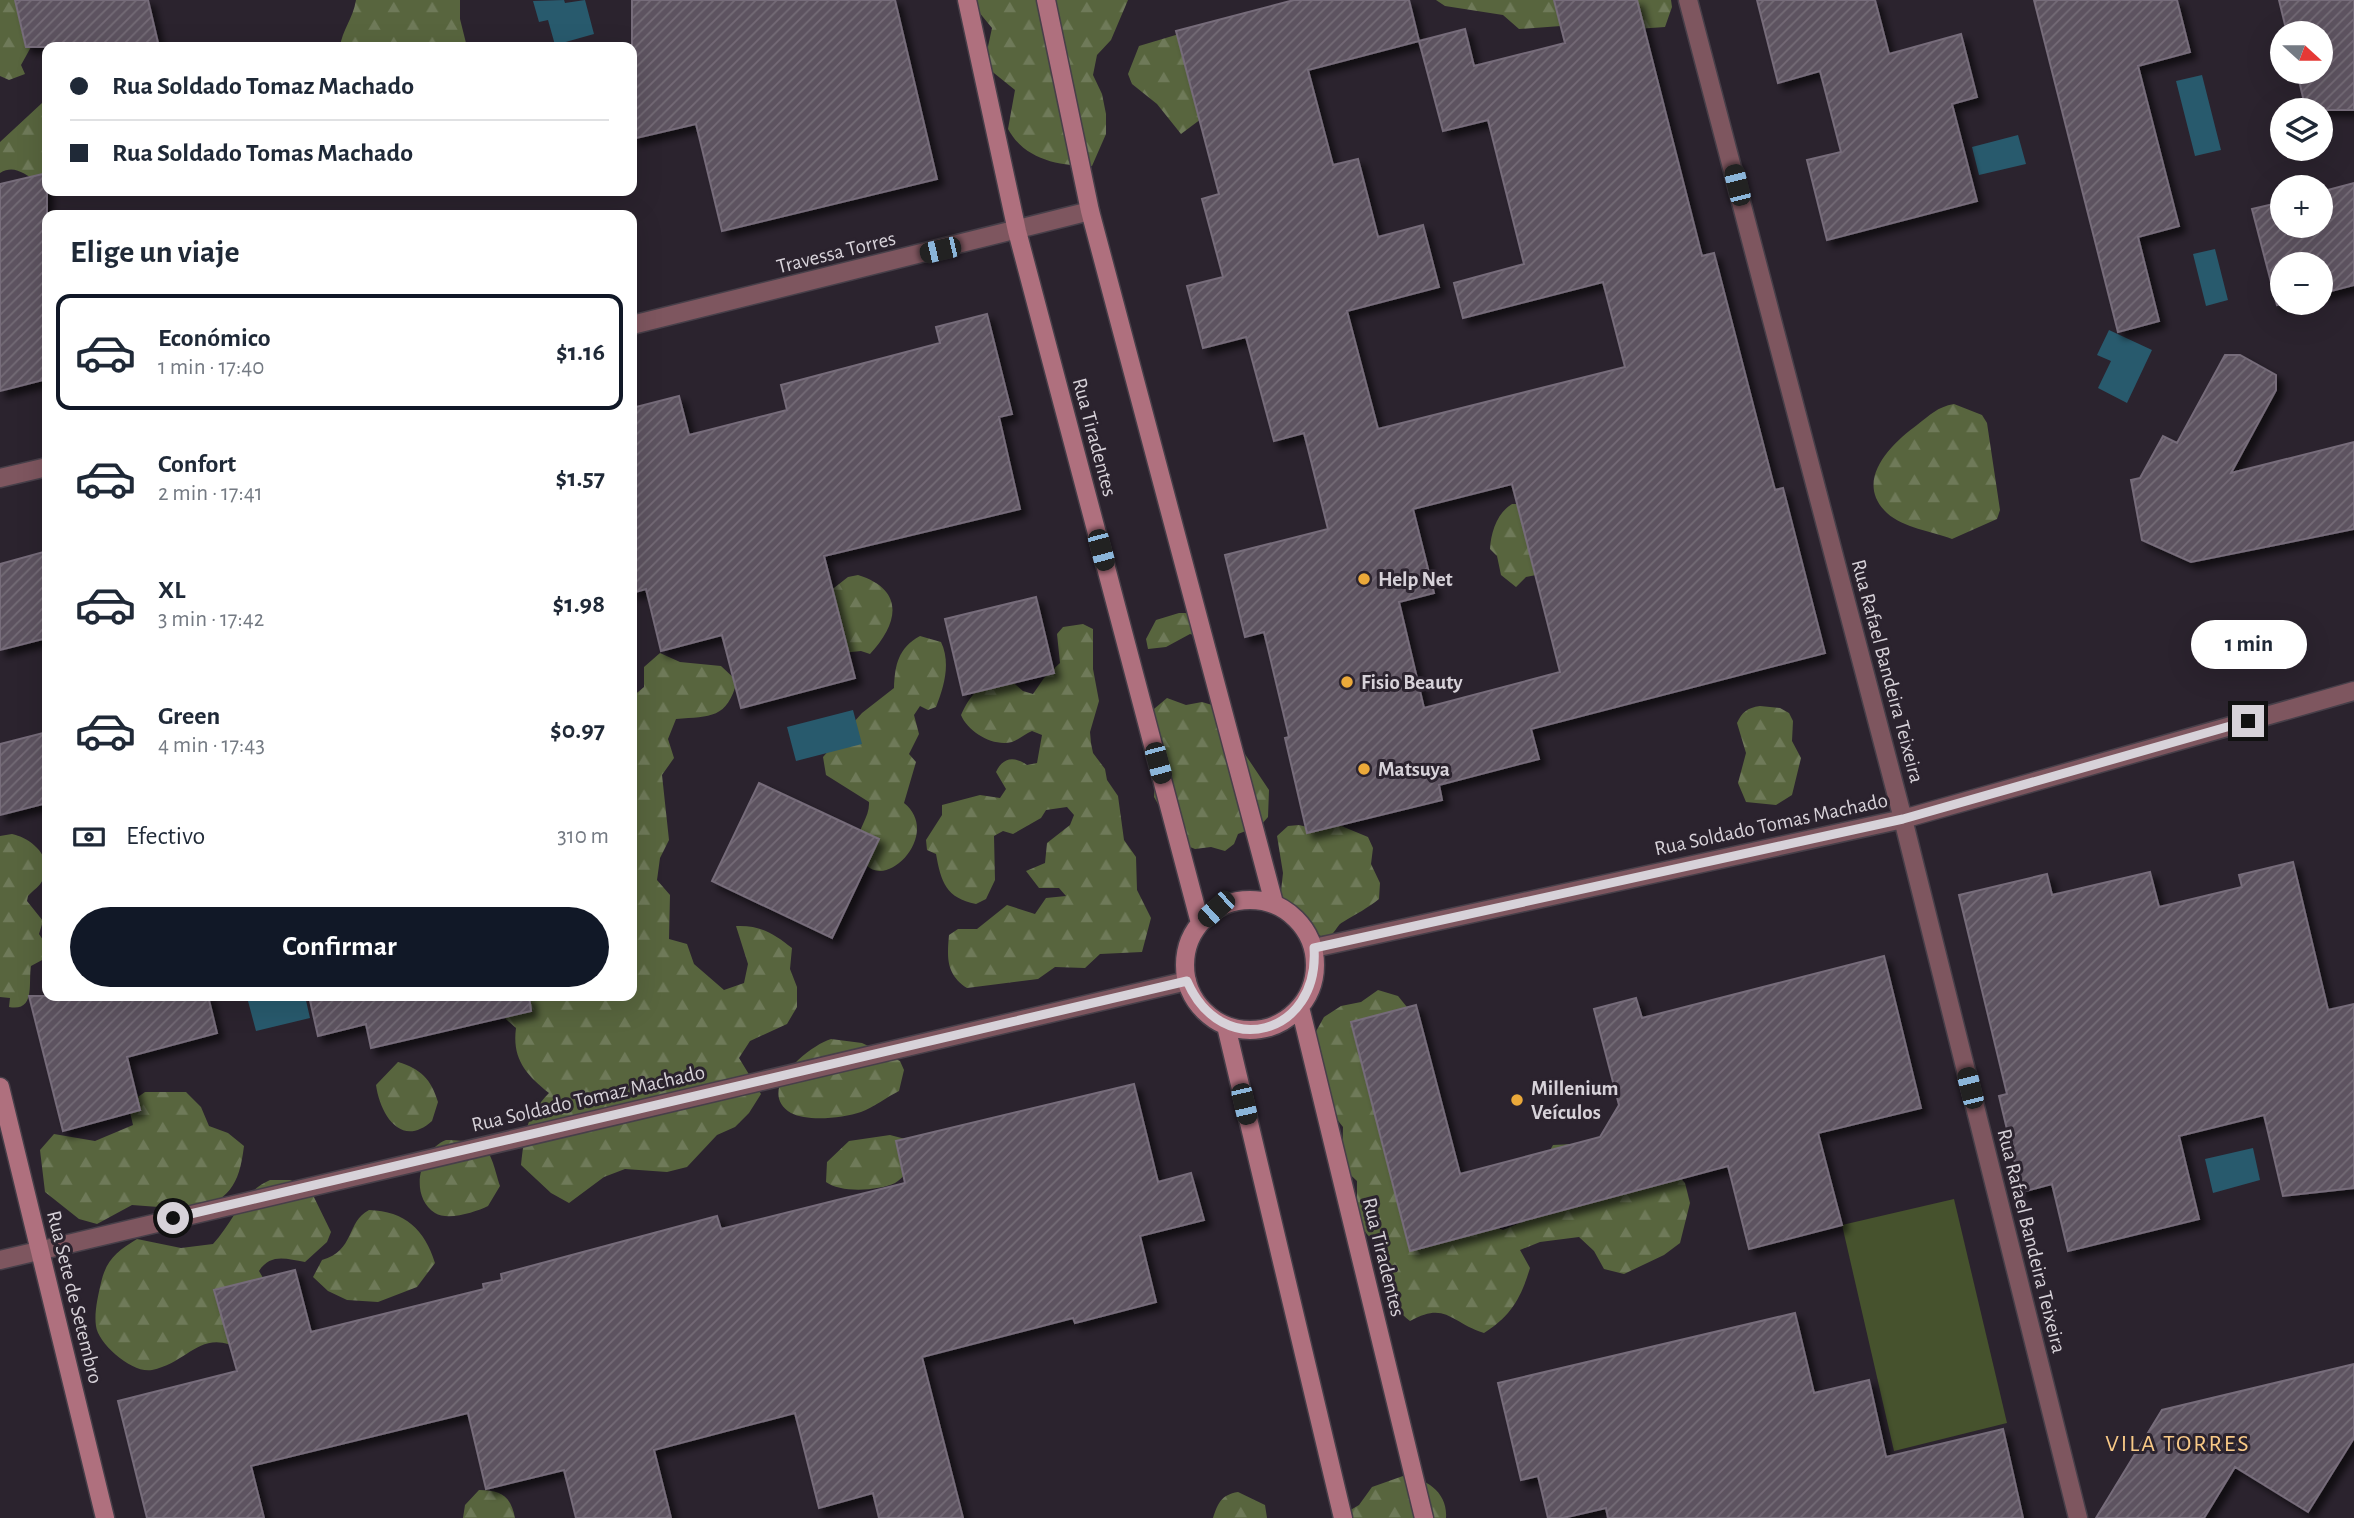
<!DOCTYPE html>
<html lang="es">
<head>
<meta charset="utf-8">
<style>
  :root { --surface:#fff; --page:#f6f6f7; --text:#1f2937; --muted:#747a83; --line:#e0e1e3; --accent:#111827 }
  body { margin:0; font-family:"Alegreya Sans",sans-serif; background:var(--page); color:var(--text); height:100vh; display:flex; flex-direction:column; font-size:26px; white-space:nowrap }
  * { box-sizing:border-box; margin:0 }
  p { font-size:23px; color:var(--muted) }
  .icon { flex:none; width:38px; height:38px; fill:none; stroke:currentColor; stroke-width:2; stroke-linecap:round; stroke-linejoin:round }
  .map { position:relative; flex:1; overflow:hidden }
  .sheet { position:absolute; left:42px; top:210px; width:595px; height:791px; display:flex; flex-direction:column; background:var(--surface); border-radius:14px; box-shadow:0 7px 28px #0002 }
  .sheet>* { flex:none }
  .banner { position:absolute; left:42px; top:42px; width:595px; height:154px; border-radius:14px; box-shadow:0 7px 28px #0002; display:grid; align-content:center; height:154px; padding:0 28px; background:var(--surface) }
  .needle { width:46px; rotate:111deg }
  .fabs { position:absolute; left:2270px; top:21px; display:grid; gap:14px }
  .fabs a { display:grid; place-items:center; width:63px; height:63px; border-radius:50%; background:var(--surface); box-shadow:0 7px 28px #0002; font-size:35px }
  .end { position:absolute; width:32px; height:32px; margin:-16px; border:9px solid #d7d2d9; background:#111; box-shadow:0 0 0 4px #111 }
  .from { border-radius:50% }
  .bubble { position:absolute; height:49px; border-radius:24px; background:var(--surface); box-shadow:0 7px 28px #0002; font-size:23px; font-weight:700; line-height:49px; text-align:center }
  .car { position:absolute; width:21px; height:42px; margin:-21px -10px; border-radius:9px; box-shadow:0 0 5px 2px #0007; background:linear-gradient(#222 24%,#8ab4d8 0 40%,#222 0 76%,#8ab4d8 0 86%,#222 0) }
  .banner b { display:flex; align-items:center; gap:24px; height:66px; font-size:26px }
  .banner b+b { border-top:2px solid var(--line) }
  .banner i { width:18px; height:18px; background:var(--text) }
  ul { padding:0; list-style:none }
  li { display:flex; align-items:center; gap:21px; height:116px; margin:0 14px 10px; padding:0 14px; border:4px solid transparent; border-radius:14px }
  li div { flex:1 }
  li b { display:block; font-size:26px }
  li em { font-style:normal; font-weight:700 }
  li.on { border-color:var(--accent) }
  li>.icon { width:63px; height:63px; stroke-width:1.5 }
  h2 { padding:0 28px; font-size:32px; line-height:84px }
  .pay { display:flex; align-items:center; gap:18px; height:77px; padding:0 28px; font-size:26px }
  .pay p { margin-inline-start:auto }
  .action { display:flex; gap:14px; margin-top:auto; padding:14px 28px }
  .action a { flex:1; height:80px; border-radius:42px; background:var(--accent); color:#fff; font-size:28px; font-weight:700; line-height:80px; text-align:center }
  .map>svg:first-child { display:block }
  .forest { fill:url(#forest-firs) }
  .park { fill:#46522d }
  .water { fill:#285a6d }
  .building { fill:url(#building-hatch); stroke:#766c7a; stroke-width:2; fill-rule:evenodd; filter:url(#shadow) }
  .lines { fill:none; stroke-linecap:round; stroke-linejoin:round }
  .minor-casing { stroke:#473f49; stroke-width:21 }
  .secondary-casing { stroke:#473f49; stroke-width:21 }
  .minor { stroke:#7e565f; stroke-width:18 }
  .secondary { stroke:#af707e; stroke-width:18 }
  .route { stroke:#d7d2d9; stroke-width:9 }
  .poi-dot { fill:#eba93a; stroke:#2b232e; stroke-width:2.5 }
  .labels { text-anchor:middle; stroke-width:6; stroke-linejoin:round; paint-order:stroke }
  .street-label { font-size:21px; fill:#d7d2d9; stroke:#2b232e }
  .poi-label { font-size:21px; font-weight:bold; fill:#d7d2d9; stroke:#2b232e; text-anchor:start }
  .quarter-label { font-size:24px; letter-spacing:2px; fill:#f9ca87; stroke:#2b232e }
</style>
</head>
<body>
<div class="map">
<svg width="2354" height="1518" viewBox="0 0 2354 1518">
  <defs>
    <pattern id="forest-firs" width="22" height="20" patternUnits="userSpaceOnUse" patternTransform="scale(1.75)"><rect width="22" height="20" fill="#58653e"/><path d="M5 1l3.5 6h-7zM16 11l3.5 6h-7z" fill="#6f7a59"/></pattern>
    <pattern id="building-hatch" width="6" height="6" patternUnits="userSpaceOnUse" patternTransform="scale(1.75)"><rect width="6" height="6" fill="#5d5360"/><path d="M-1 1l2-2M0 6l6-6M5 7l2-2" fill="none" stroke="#746b76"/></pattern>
    <filter id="shadow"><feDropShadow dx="6" dy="6" stdDeviation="3.5" flood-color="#0009"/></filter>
  </defs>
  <rect width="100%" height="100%" fill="#2b232e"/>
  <!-- forest -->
  <path class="forest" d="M 0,0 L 31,0 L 31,47 L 21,65 L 25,74 L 9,80 L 0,76 Z
    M 356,0 L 460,0 L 460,19 L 467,47 L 340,47 C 342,30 353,19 356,0 Z
    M 969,0 L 1128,0 L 1111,40 L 1097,55 L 1093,75 L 1102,94 L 1106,114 L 1106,134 L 1092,166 C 1059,166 1025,160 1008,129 L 1015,90 L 984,65 L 992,28 Z
    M 1436,0 L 1671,0 L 1672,7 L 1665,27 L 1579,33 L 1561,26 L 1519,29 L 1503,15 L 1445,6 Z
    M 1179,34 L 1201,119 L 1181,134 L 1157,104 L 1132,84 L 1128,74 L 1139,46 Z
    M 42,103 L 47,106 L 47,174 L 38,181 C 24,175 15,164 0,173 L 0,142 Z
    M 1954,404 L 1982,415 L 1987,423 L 2000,510 L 1997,519 L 1952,539 C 1932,531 1903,528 1887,513 C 1853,481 1891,444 1917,425 C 1930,415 1937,407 1954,404 Z
    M 1512,504 L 1531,504 L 1536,575 L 1526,577 L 1516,587 L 1501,575 L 1497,556 L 1490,549 C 1491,532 1497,513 1512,504 Z
    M 858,575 C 906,590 898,624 870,654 L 861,651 L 832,654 L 830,591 L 848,577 Z
    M 1179,613 C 1193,613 1209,614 1211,631 L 1204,638 L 1190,634 L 1166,647 L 1148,649 L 1146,639 L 1156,620 Z
    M 1083,624 L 1093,629 L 1093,669 L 1099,701 L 1090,732 L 1091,743 L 1093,753 L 1105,769 L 1107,780 L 1118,796 L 1124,840 L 1136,857 L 1137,890 L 1151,918 L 1142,952 L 1100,954 L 1085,968 L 1055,967 L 1038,979 L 967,988 C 946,974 947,958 949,935 L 958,929 L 977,929 L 1007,905 L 1035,914 L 1046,898 L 1066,896 L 1059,888 L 1039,888 L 1026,871 L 1045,863 L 1047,843 L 1070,825 L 1074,815 L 1067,807 L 1046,810 L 1041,818 L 1013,834 L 1003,831 L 994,836 L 995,880 L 986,899 L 976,904 C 946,898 941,882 936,854 L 927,850 L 926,840 L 942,815 L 942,805 L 980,795 L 1000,798 L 1006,789 L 996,772 C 1003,757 1014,756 1027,765 L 1037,763 L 1042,735 L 1032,731 C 1025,734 1018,740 1012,742 C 993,747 968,732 961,715 C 972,691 982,683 1008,678 L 1023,691 L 1033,694 L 1044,678 L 1060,663 L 1057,634 L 1063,627 Z
    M 920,636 L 941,642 C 951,663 944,687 936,707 L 928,710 L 920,706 L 914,715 L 919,734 L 909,754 L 916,762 L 904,803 C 948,838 867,911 858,843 C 857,829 870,817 869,802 L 826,775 L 823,757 L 862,713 L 894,688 C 895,665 898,648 920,636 Z
    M 660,653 L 680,662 L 721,666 L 737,681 C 727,719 711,716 676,719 L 668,739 L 674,758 L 662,775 L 669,840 L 660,858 L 657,880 L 670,895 L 669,939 L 687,944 L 694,964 L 724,990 L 744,983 L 748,964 L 736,926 C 760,925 773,933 792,948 L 790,969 L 797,987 L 797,1007 L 787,1024 L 750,1041 L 739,1058 L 761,1094 L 749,1113 L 735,1127 L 717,1135 L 687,1167 L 667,1172 L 625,1169 L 604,1177 L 569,1203 L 551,1193 L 521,1165 C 525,1132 525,1118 549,1093 C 525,1074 512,1058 516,1028 L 500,1014 L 496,996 L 632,996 L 632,697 L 644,687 L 644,667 Z
    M 1167,698 L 1186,705 L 1202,702 L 1212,705 L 1269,790 L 1268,817 L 1261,825 L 1238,834 L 1234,844 L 1225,851 L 1211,847 L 1195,849 L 1180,843 L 1154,797 L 1155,778 L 1168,764 L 1148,714 Z
    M 1760,706 L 1780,708 L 1789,713 L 1793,721 L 1792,741 L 1801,758 L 1792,795 L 1776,805 L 1746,802 L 1738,783 L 1746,753 L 1737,723 C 1742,712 1747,708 1760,706 Z
    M 1299,825 L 1319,830 L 1339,825 L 1368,837 L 1373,848 L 1371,864 L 1380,883 L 1379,899 C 1368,908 1356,914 1343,922 C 1338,924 1336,931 1331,935 L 1321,936 L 1307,931 L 1280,900 L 1283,873 L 1277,836 L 1288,826 Z
    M 12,834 C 31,838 54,857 43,879 C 40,887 33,890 28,896 L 27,901 L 43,921 L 39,934 L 47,946 L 44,959 L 31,966 C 28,983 36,1012 9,1007 L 10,998 L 0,997 L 0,836 Z
    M 1378,990 L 1398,996 L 1411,1012 L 1442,1154 L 1471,1184 L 1486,1223 L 1503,1230 L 1522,1222 L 1522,1201 L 1553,1145 L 1574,1144 L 1671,1168 L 1685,1183 L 1690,1203 L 1680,1243 L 1664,1255 L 1624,1274 L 1604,1269 L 1594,1251 L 1579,1237 L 1540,1242 L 1520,1250 L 1530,1268 C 1521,1298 1511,1316 1484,1333 C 1450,1322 1446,1301 1410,1321 C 1383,1300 1387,1281 1384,1249 C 1354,1227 1357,1216 1357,1181 L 1342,1167 L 1343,1127 L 1317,1094 L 1314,1035 L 1324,1017 L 1341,1006 L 1361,1002 Z
    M 831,1039 L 862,1043 L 900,1061 L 904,1070 L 899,1091 C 887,1097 874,1107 861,1112 C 843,1118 808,1122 791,1113 C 754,1091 808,1046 831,1039 Z
    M 398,1062 C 421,1069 431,1079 438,1102 L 432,1121 C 401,1149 380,1114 376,1085 Z
    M 145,1092 L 186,1092 L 201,1107 L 209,1126 L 228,1133 L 244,1146 C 239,1187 229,1198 192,1214 L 172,1208 L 132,1205 L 97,1224 L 79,1219 L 45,1192 L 40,1150 L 54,1134 L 95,1141 L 133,1125 L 128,1104 Z
    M 890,1135 L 909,1140 L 918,1159 C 911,1166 903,1179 895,1183 C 878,1191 840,1193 826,1182 L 827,1162 L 849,1141 Z
    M 446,1140 C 491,1141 489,1149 500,1186 L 488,1206 C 476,1212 448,1221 435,1213 C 408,1195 420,1150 446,1140 Z
    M 270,1180 L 290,1180 L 309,1187 L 331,1232 L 327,1242 L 305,1262 C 286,1259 271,1253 259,1271 L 269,1288 L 245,1352 C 201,1325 191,1362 152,1370 C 133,1374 98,1344 96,1326 C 94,1313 98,1296 101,1283 C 106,1260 117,1251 137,1239 L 181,1248 L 213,1244 C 233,1223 242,1192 270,1180 Z
    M 369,1210 C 405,1211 425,1230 435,1263 L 417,1287 L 378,1302 L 347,1300 L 328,1291 L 313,1277 L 322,1260 C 355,1251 346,1222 369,1210 Z
    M 1403,1476 C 1427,1478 1448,1493 1446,1518 L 1337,1518 L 1359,1505 L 1372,1487 Z
    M 479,1490 C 501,1490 511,1496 515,1518 L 463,1518 L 465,1505 Z
    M 1238,1492 L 1265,1505 L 1267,1518 L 1213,1518 C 1218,1503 1221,1495 1238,1492 Z"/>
  <!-- park -->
  <path class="park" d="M 1954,1199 L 2007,1423 L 1894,1451 L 1842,1225 Z"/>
  <!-- water -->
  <path class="water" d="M 564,0 L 565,3 L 585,0 L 594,34 L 555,45 L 548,20 L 539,22 L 533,1 Z
    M 2202,75 L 2221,150 L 2195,156 L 2176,81 Z
    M 2018,135 L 2026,164 L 1979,175 L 1972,147 Z
    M 2215,249 L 2228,300 L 2206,306 L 2193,254 Z
    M 2109,330 L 2152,350 L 2127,403 L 2098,388 L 2111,361 L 2097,355 Z
    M 853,710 L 862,744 L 796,761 L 787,727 Z
    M 272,996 L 305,996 L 310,1018 L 256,1031 L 248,1001 Z
    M 2253,1148 L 2260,1180 L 2213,1193 L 2205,1159 Z"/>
  <!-- building -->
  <path class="building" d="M 15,0 L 148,0 L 159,47 L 26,47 Z
    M 632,0 L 895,0 L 937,179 L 722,231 L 696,124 L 632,139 Z
    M 1294,0 L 1409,0 L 1419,41 L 1465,29 L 1474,66 L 1565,43 L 1554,0 L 1637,0 L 1702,256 L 1714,253 L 1775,490 L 1783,488 L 1825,653 L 1531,729 L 1539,759 L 1439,785 L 1442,800 L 1307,833 L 1285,738 L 1289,737 L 1264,632 L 1245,637 L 1225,555 L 1328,529 L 1304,433 L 1274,441 L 1246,337 L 1203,348 L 1187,286 L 1223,277 L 1202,199 L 1219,194 L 1176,31 ZM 1419,41 L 1443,131 L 1488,120 L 1524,264 L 1454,283 L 1463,318 L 1603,282 L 1625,367 L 1378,429 L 1347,311 L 1439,287 L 1423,225 L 1378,237 L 1358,159 L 1333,165 L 1308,70 ZM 1512,484 L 1560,672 L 1424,708 L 1399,602 L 1434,593 L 1413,509 Z
    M 1757,0 L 1875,0 L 1889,54 L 1961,34 L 1977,97 L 1952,104 L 1977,201 L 1827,240 L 1807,160 L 1841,152 L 1820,71 L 1778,83 Z
    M 2034,0 L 2177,0 L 2190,52 L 2138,66 L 2179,226 L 2138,237 L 2159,321 L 2118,332 Z
    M 2279,0 L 2354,0 L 2354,110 L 2306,110 L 2297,72 L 2320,72 L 2320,33 L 2287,33 Z
    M 47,173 L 47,379 L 0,391 L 0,184 Z
    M 2354,183 L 2354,285 L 2320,294 L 2320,264 L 2282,264 L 2282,303 L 2287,303 L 2277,305 L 2252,209 L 2282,202 L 2282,226 L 2320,226 L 2320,192 Z
    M 987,314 L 1012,414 L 999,417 L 1020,509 L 824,556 L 855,678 L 741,708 L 722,635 L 661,651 L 646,589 L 632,593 L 632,408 L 679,396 L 689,435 L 787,410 L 781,385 L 940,343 L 936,327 Z
    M 2225,355 L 2240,355 L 2276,375 L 2276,390 L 2231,473 L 2354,442 L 2354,529 L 2191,562 L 2142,540 L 2131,480 L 2140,478 L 2163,436 L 2177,443 Z
    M 47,551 L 47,638 L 0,650 L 0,564 Z
    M 1036,597 L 1054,673 L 963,695 L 945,619 Z
    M 47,732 L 47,803 L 0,815 L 0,744 Z
    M 759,783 L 879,839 L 832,938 L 712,881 Z
    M 2293,862 L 2328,1010 L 2354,1004 L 2354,1188 L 2283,1196 L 2264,1115 L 2179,1136 L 2199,1219 L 2068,1251 L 2052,1184 L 2022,1192 L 1999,1096 L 2007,1094 L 1959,895 L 2047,874 L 2052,895 L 2150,872 L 2159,907 L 2242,887 L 2239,875 Z
    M 1884,956 L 1921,1108 L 1818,1133 L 1842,1225 L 1749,1249 L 1728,1166 L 1410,1251 L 1351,1022 L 1416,1005 L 1460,1174 L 1600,1137 L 1619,1105 L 1594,1009 L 1636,998 L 1642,1018 Z
    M 29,996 L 208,996 L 217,1033 L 127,1057 L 140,1110 L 63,1131 Z
    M 309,996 L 529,996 L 531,1011 L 371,1048 L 366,1024 L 318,1036 Z
    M 1134,1084 L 1158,1182 L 1191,1173 L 1204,1220 L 1140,1236 L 1156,1302 L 1075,1323 L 1073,1318 L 922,1357 L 963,1518 L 879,1518 L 873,1493 L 819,1508 L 795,1413 L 654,1450 L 671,1518 L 576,1518 L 564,1470 L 486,1489 L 468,1413 L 251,1466 L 264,1518 L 147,1518 L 118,1401 L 237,1371 L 214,1290 L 295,1270 L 311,1332 L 484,1289 L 483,1284 L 502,1280 L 501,1274 L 717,1216 L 721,1229 L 905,1183 L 896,1141 Z
    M 1795,1313 L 1814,1393 L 1869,1380 L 1886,1457 L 2003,1429 L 2023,1518 L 1608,1518 L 1606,1508 L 1563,1518 L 1548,1518 L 1538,1476 L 1521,1480 L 1498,1383 Z
    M 2354,1364 L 2354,1438 L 2308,1512 L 2235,1467 L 2204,1518 L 2096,1518 L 2162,1410 Z"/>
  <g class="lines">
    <defs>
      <path id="minor" d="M 1688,0 L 1903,819 L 2078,1518
        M 632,325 L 1090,211
        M 0,478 L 47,467
        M 1314,948 L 1903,819 L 2354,691
        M 0,1260 L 1187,981"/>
      <path id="secondary" d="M 967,0 L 1017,231 L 1200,923
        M 1046,0 L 1090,211 L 1274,903
        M1185 965a65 65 0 1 1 130 0a65 65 0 1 1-130 0Z
        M 1300,1007 L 1424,1518
        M 1226,1026 L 1343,1518
        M 0,1087 L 105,1518"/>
    </defs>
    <!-- minor casing -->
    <use href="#minor" class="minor-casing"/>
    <!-- secondary casing -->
    <use href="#secondary" class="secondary-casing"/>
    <!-- minor -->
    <use href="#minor" class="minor"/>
    <!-- secondary -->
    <use href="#secondary" class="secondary"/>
  </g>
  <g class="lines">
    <!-- route -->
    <path class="route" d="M 173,1218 L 1187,981 C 1222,1062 1320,1035 1314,948 L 1903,819 L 2248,721"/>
  </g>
  <!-- markers -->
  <g class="poi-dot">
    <circle cx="1364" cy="579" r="7"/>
    <circle cx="1347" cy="682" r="7"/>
    <circle cx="1364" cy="769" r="7"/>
    <circle cx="1517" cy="1100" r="7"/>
  </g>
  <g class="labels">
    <!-- street labels -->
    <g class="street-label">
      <text transform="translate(836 252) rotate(-14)" y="7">Travessa Torres</text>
      <text transform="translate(1095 437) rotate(75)" y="7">Rua Tiradentes</text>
      <text transform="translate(1888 671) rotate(75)" y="7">Rua Rafael Bandeira Teixeira</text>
      <text transform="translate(1771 824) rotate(-12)" y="7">Rua Soldado Tomas Machado</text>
      <text transform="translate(588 1098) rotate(-13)" y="7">Rua Soldado Tomaz Machado</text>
      <text transform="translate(2032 1241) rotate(76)" y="7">Rua Rafael Bandeira Teixeira</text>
      <text transform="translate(1384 1257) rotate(76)" y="7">Rua Tiradentes</text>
      <text transform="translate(75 1297) rotate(76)" y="7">Rua Sete de Setembro</text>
    </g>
    <!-- poi labels -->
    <g class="poi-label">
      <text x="1378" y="586">Help Net</text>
      <text x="1361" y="689">Fisio Beauty</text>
      <text x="1378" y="776">Matsuya</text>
      <text x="1531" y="1095">Millenium<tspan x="1531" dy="24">Veículos</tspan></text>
    </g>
    <!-- quarter labels -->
    <g class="quarter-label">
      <text x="2178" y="1451">VILA TORRES</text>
    </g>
  </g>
</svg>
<div class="fabs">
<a><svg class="needle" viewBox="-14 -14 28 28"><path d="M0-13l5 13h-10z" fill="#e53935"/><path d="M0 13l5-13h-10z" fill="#747a83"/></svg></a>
<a><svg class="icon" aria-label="layers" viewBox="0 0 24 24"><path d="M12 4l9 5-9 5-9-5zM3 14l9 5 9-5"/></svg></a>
<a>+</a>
<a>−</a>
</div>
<i class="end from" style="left:173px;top:1218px"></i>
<i class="end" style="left:2248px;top:721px"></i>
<div class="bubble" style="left:2191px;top:620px;width:116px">1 min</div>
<i class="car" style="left:1737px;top:185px;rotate:346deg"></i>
<i class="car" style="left:940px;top:250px;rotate:257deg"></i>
<i class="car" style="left:1101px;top:550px;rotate:165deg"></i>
<i class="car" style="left:1158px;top:763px;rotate:165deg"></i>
<i class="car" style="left:1216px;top:909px;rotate:228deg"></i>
<i class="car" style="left:1970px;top:1088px;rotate:346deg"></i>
<i class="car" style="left:1244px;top:1104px;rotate:167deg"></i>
<div class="banner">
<b><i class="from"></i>Rua Soldado Tomaz Machado</b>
<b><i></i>Rua Soldado Tomas Machado</b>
</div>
<section class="sheet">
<h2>Elige un viaje</h2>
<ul>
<li class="on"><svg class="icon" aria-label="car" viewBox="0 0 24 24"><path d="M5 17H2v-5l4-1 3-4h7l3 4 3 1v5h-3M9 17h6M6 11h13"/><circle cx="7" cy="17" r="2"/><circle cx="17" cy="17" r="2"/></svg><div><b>Económico</b><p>1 min · 17:40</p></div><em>$1.16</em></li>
<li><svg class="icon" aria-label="car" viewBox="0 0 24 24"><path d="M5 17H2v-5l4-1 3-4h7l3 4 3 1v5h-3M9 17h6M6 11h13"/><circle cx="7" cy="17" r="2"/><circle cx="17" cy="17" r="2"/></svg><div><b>Confort</b><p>2 min · 17:41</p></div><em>$1.57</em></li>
<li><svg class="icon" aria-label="car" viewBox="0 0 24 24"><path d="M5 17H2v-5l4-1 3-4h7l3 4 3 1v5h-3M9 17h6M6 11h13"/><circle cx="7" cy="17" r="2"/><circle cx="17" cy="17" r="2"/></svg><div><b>XL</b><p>3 min · 17:42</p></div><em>$1.98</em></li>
<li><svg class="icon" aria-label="car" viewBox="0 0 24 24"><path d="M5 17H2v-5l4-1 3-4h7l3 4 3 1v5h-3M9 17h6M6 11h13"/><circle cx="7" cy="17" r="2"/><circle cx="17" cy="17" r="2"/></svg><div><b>Green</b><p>4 min · 17:43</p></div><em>$0.97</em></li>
</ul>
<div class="pay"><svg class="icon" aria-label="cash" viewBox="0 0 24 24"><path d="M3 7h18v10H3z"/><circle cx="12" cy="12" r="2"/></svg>Efectivo<p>310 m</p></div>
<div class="action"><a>Confirmar</a></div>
</section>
</div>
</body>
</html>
